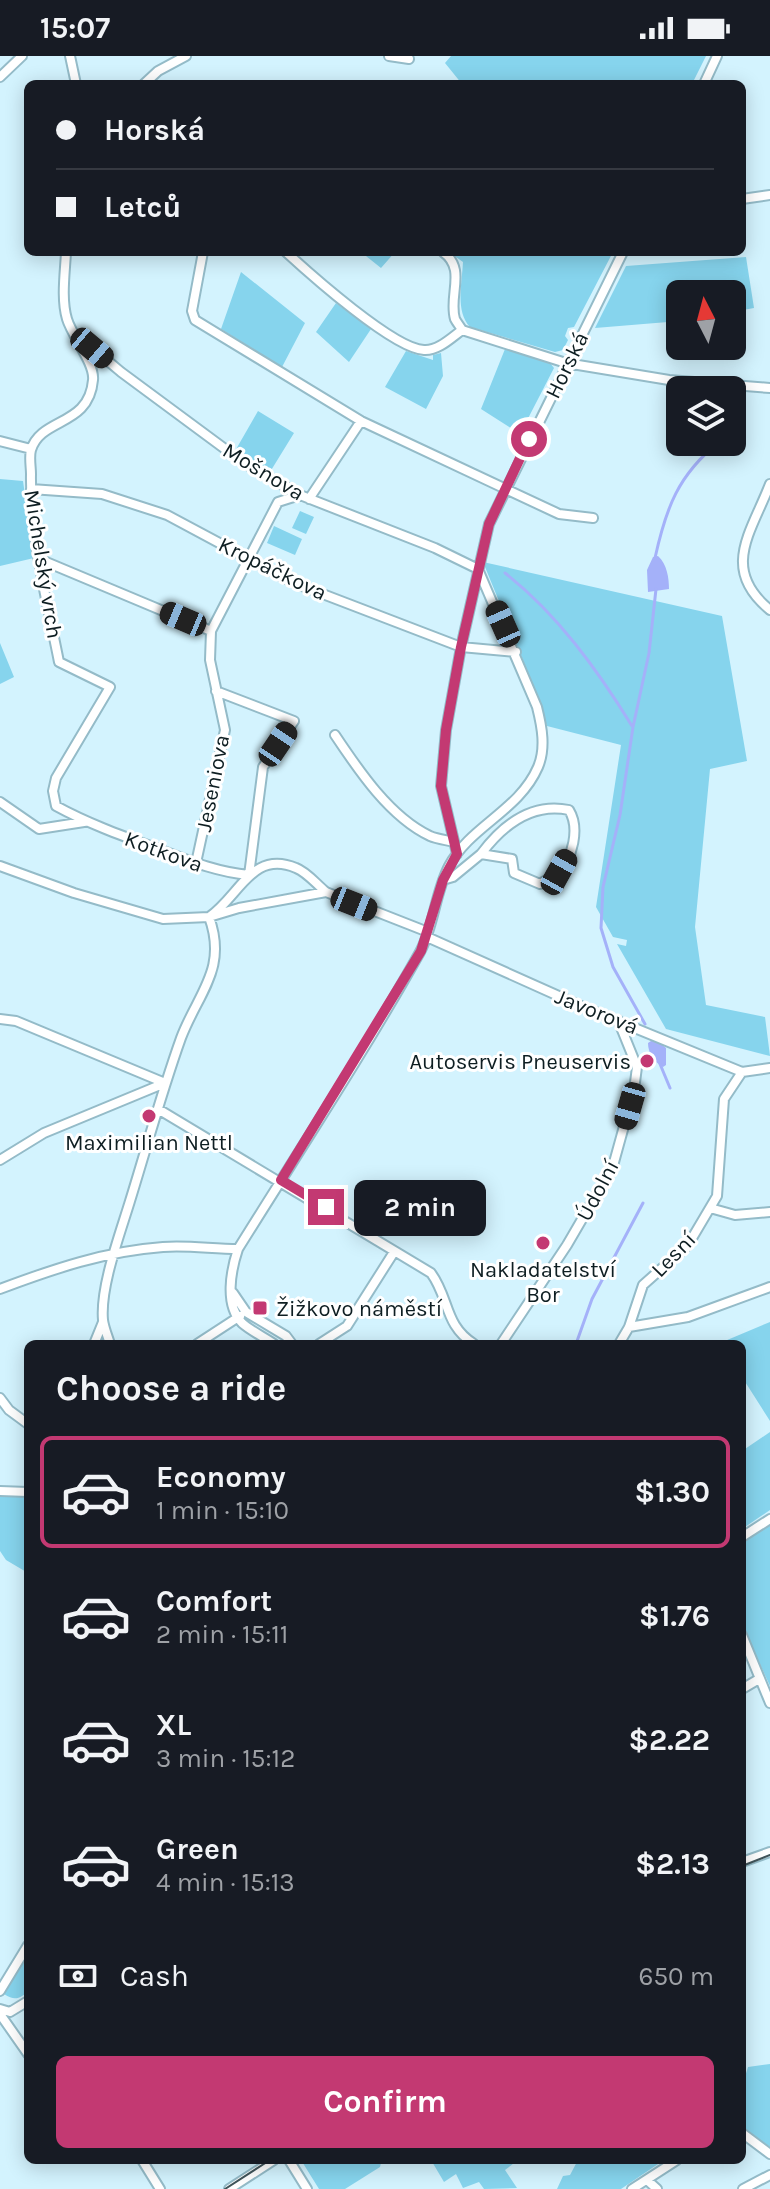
<!DOCTYPE html>
<html lang="en">
<head>
<meta charset="utf-8">
<style>
  :root { --surface:#171b24; --page:#242831; --text:#f1f3f6; --muted:#9ea1a6; --line:#363941; --accent:#c33972 }
  body { margin:0; font-family:Karla,sans-serif; background:var(--page); color:var(--text); height:100vh; display:flex; flex-direction:column; font-size:30px; white-space:nowrap }
  * { box-sizing:border-box; margin:0 }
  p { font-size:26px; color:var(--muted) }
  .icon { flex:none; width:44px; height:44px; fill:none; stroke:currentColor; stroke-width:2; stroke-linecap:round; stroke-linejoin:round }
  .map { position:relative; flex:1; overflow:hidden }
  .side { position:absolute; left:24px; top:1284px; width:722px; height:824px; display:flex; flex-direction:column; background:var(--surface); border-radius:12px; box-shadow:0 4px 20px #0003 }
  .side>* { flex:none }
  .top-card { position:absolute; left:24px; top:24px; width:722px; height:176px; border-radius:12px; box-shadow:0 4px 20px #0003; display:grid; align-content:center; height:176px; padding:0 32px; background:var(--surface) }
  .needle { width:52px; rotate:354deg }
  .tools { position:absolute; left:666px; top:224px; display:grid; gap:16px }
  .tools a { display:grid; place-items:center; width:80px; height:80px; border-radius:12px; background:var(--surface); box-shadow:0 4px 20px #0003; font-size:40px }
  .end { position:absolute; width:36px; height:36px; margin:-18px; border:10px solid #c33972; background:#fff; box-shadow:0 0 0 4px #fff }
  .from { border-radius:50% }
  .bubble { position:absolute; height:56px; border-radius:12px; background:var(--surface); box-shadow:0 4px 20px #0003; font-size:26px; font-weight:700; line-height:56px; text-align:center }
  .car { position:absolute; width:24px; height:48px; margin:-24px -12px; border-radius:10px; box-shadow:0 0 6px 2px #0007; background:linear-gradient(#222 24%,#8ab4d8 0 40%,#222 0 76%,#8ab4d8 0 86%,#222 0) }
  .top-card b { display:flex; align-items:center; gap:28px; height:76px; font-size:30px }
  .top-card b+b { border-top:2px solid var(--line) }
  .top-card i { width:20px; height:20px; background:var(--text) }
  ul { padding:0; list-style:none }
  li { display:flex; align-items:center; gap:24px; height:112px; margin:0 16px 12px; padding:0 16px; border:4px solid transparent; border-radius:12px }
  li div { flex:1 }
  li b { display:block; font-size:30px }
  li em { font-style:normal; font-weight:700 }
  li.active { border-color:var(--accent) }
  li>.icon { width:72px; height:72px; stroke-width:1.5 }
  h2 { padding:0 32px; font-size:36px; line-height:96px }
  .pay { display:flex; align-items:center; gap:20px; height:88px; padding:0 32px; font-size:30px }
  .pay p { margin-inline-start:auto }
  .button { display:flex; gap:16px; margin-top:auto; padding:16px 32px }
  .button a { flex:1; height:92px; border-radius:12px; background:var(--accent); color:#fff; font-size:32px; font-weight:700; line-height:92px; text-align:center }
  .status { display:flex; justify-content:space-between; align-items:center; height:56px; padding:0 40px; background:var(--surface); direction:ltr }
  .status svg { height:22px; fill:currentColor }
  .map>svg:first-child { display:block }
  .green { fill:#86d4ed }
  .water { fill:#a4b1f9 }
  .lines { fill:none; stroke-linecap:round; stroke-linejoin:round }
  .stream { stroke:#a4b1f9; stroke-width:3 }
  .minor-casing { stroke:#94bbc8; stroke-width:12 }
  .minor { stroke:#fff; stroke-width:8 }
  .tram { stroke:#40545a; stroke-width:2 }
  .route { stroke:#c33972; stroke-width:10 }
  .poi-dot { fill:#c33972; stroke:#fff; stroke-width:3 }
  .labels { text-anchor:middle; stroke-width:6; stroke-linejoin:round; paint-order:stroke }
  .street-label { font-size:22px; fill:#0e1e22; stroke:#fff }
  .poi-label { font-size:22px; fill:#0e1e22; stroke:#fff }
</style>
</head>
<body>
<div class="status"><b>15:07</b><svg viewBox="0 0 49 12"><path d="M0 12V9h3v3zM5 12V6h3v6zM10 12V3h3v9zM15 12V0h3v12zM26 1h20v11H26zM47 4h2v5h-2z"/></svg></div>
<div class="map">
<svg width="770" height="2133" viewBox="0 0 770 2133">
  <rect width="100%" height="100%" fill="#d3f3fe"/>
  <!-- green -->
  <path class="green" d="M 451,0 L 706,0 L 692,28 L 462,28 L 445,7 Z
    M 361,196 L 395,196 L 381,212 Z
    M 449,196 L 613,196 L 574,271 L 568,272 L 565,280 L 568,284 L 563,294 L 555,296 L 470,271 C 455,255 462,227 463,206 Z
    M 746,201 L 754,252 L 732,256 L 732,238 L 680,238 L 680,265 L 595,272 L 626,210 Z
    M 241,216 L 305,267 L 282,311 L 221,273 Z
    M 336,247 L 371,273 L 349,306 L 316,276 Z
    M 505,293 L 550,307 L 554,312 L 520,378 L 481,353 Z
    M 406,295 L 433,304 L 433,299 L 441,297 L 443,320 L 426,353 L 385,331 Z
    M 258,355 L 294,377 L 270,416 L 235,395 Z
    M 0,423 L 23,425 L 34,502 L 0,510 Z
    M 300,455 L 314,461 L 306,478 L 292,472 Z
    M 274,470 L 302,483 L 295,499 L 267,487 Z
    M 483,506 L 722,560 L 747,705 L 710,713 L 695,871 L 706,949 L 765,961 L 770,1000 L 666,973 L 617,888 L 626,890 L 627,884 L 613,881 L 596,851 L 621,689 L 547,670 L 529,619 Z
    M 0,587 L 14,621 L 0,628 Z
    M 770,1266 L 770,1365 L 742,1321 L 742,1288 L 720,1287 Z
    M 770,1376 L 770,1454 L 742,1473 L 742,1395 Z
    M 0,1438 L 28,1440 L 28,1517 L 6,1504 L 0,1495 Z
    M 770,1469 L 770,1630 L 742,1569 L 742,1487 Z
    M 28,1898 L 28,1936 C 18,1943 15,1945 4,1938 Z
    M 770,2008 L 770,2091 L 742,2071 L 742,2030 L 748,2011 Z
    M 301,2104 L 379,2104 L 381,2107 L 380,2111 L 345,2133 L 319,2133 Z
    M 431,2104 L 518,2104 L 505,2114 L 517,2132 L 484,2133 L 479,2126 L 463,2132 L 456,2118 L 444,2126 Z
    M 578,2104 L 664,2104 L 621,2133 L 557,2133 L 563,2120 L 570,2119 Z"/>
  <!-- water -->
  <path class="water" d="M 658,500 C 667,508 669,522 669,533 L 648,536 L 647,514 L 653,501 Z
    M 651,985 L 658,985 L 666,992 L 666,1009 L 663,1011 C 654,1006 648,997 648,987 Z"/>
  <g class="lines">
    <!-- stream -->
    <path class="stream" d="M 732,376 L 744,366
      M 655,502 C 666,452 678,419 719,386
      M 505,517 C 557,558 597,613 632,670
      M 645,968 L 613,911 L 601,872 L 603,831 L 620,759 L 633,671 L 649,597 L 656,533
      M 660,1008 L 670,1032
      M 576,1288 L 592,1243 L 643,1147"/>
    <defs>
      <path id="minor" d="M 70,0 L 76,28
        M 389,0 L 409,3
        M 0,21 L 22,0
        M 144,28 L 158,15 L 186,0
        M 704,28 L 717,0
        M 742,143 L 770,139
        M 66,196 C 65,217 61,243 67,263 C 72,280 95,308 93,324 C 89,371 41,361 31,394 C 29,401 31,411 31,418 C 30,481 47,545 59,606 L 110,631 L 56,722 L 53,735 L 56,750 C 87,767 120,779 153,791 C 185,803 215,816 249,819
        M 203,196 L 192,255 L 195,264 L 361,365 L 559,458 L 593,462
        M 286,196 C 310,218 394,293 424,294 C 438,295 451,282 462,274
        M 443,196 C 467,213 448,240 455,263 C 457,267 460,270 462,274 L 566,307 L 669,324 L 770,332
        M 77,279 L 121,316 L 244,407 L 300,439 L 435,492 L 478,513
        M 0,385 L 31,393
        M 770,428 C 751,477 720,513 770,554
        M 31,433 L 102,438 L 167,459 L 294,527 L 461,591 L 516,596
        M 309,443 L 361,365
        M 39,503 L 211,575
        M 216,635 L 294,665 L 263,711 L 249,819
        M 335,679 C 359,715 390,761 430,780 C 437,783 446,784 454,786
        M 0,746 L 39,773 L 84,766
        M 457,798 L 441,730 L 446,674 L 461,591 L 489,468 L 623,196
        M 196,807 L 225,674 L 210,604 L 211,575 L 278,446 L 300,439
        M 0,810 L 74,837 L 163,863 L 209,861 L 239,852 L 326,836 L 428,876
        M 443,824 L 453,821 L 481,798 L 512,803 L 514,817 L 540,828 C 546,824 553,821 558,817 C 573,802 580,772 569,754 C 531,746 502,770 481,798
        M 427,881 L 581,950 L 742,1016 L 770,1012
        M 0,963 L 16,965 L 165,1027
        M 158,1053 L 431,1217 C 450,1243 444,1269 474,1288
        M 0,1104 L 44,1077 L 165,1027
        M 710,1152 L 735,1159 L 770,1156
        M 0,1233 C 53,1213 106,1195 163,1191 C 187,1189 213,1193 238,1193
        M 233,1237 L 246,1256 L 286,1280 L 292,1288
        M 629,1271 L 688,1261 L 770,1231
        M 94,1288 L 103,1266
        M 110,1288 C 108,1281 104,1272 103,1264 C 100,1231 120,1178 130,1145 C 147,1090 162,1035 181,982 C 198,937 228,913 209,861 C 239,841 252,793 296,812 C 307,816 317,829 326,836
        M 197,1288 L 240,1260
        M 274,1288 C 264,1281 251,1275 242,1267 C 224,1249 231,1214 238,1193 C 299,1095 363,998 420,896 C 434,870 435,837 449,810 C 470,770 519,755 538,711 C 546,692 542,671 537,651 L 478,513
        M 319,1288 L 347,1270 L 394,1196
        M 501,1288 L 567,1189 L 613,1110 L 634,1034 L 637,1011 L 618,964
        M 619,1288 L 629,1271 L 643,1229 L 688,1189 L 717,1140 L 724,1043 L 742,1016
        M 0,1342 L 9,1354 L 28,1368
        M 0,1435 L 28,1436
        M 742,1481 L 770,1463
        M 742,1579 L 770,1647
        M 742,1633 L 759,1623
        M 742,1806 L 770,1796
        M 0,1935 L 28,1889
        M 0,1953 L 10,1956 L 28,1945
        M 0,1958 L 28,1998
        M 742,2077 L 770,2098
        M 142,2104 L 160,2133
        M 289,2104 L 307,2133
        M 647,2124 L 657,2133
        M 229,2133 L 274,2104
        M 632,2133 L 677,2104
        M 743,2133 L 770,2119"/>
    </defs>
    <!-- minor casing -->
    <use href="#minor" class="minor-casing"/>
    <!-- minor -->
    <use href="#minor" class="minor"/>
    <!-- tram -->
    <path class="tram" d="M 742,1810 L 770,1799
      M 225,2133 L 270,2104"/>
  </g>
  <g class="lines">
    <!-- route -->
    <path class="route" d="M 326,1151 L 281,1124 L 421,895 L 443,824 L 457,798 L 441,730 L 446,674 L 461,591 L 489,468 L 529,383"/>
  </g>
  <!-- markers -->
  <g class="poi-dot">
    <circle cx="647" cy="1005" r="8"/>
    <circle cx="149" cy="1060" r="8"/>
    <circle cx="543" cy="1187" r="8"/>
    <rect x="252" y="1244" width="16" height="16" rx="4"/>
  </g>
  <g class="labels">
    <!-- street labels -->
    <g class="street-label">
      <text transform="translate(566 309) rotate(-64)" y="8">Horská</text>
      <text transform="translate(264 415) rotate(31)" y="8">Mošnova</text>
      <text transform="translate(44 508) rotate(81)" y="8">Michelský vrch</text>
      <text transform="translate(273 512) rotate(26)" y="8">Kropáčkova</text>
      <text transform="translate(212 727) rotate(-79)" y="8">Jeseniova</text>
      <text transform="translate(164 795) rotate(20)" y="8">Kotkova</text>
      <text transform="translate(597 955) rotate(22)" y="8">Javorová</text>
      <text transform="translate(597 1134) rotate(-62)" y="8">Údolní</text>
      <text transform="translate(673 1198) rotate(-46)" y="8">Lesní</text>
    </g>
    <!-- poi labels -->
    <g class="poi-label">
      <text x="631" y="1013" text-anchor="end">Autoservis Pneuservis</text>
      <text x="149" y="1094">Maximilian Nettl</text>
      <text x="543" y="1221">Nakladatelství<tspan x="543" dy="25">Bor</tspan></text>
      <text x="276" y="1260" text-anchor="start">Žižkovo náměstí</text>
    </g>
  </g>
</svg>
<div class="tools">
<a><svg class="needle" viewBox="-14 -14 28 28"><path d="M0-13l5 13h-10z" fill="#e53935"/><path d="M0 13l5-13h-10z" fill="#9ea1a6"/></svg></a>
<a><svg class="icon" aria-label="layers" viewBox="0 0 24 24"><path d="M12 4l9 5-9 5-9-5zM3 14l9 5 9-5"/></svg></a>
</div>
<i class="end from" style="left:529px;top:383px"></i>
<i class="end" style="left:326px;top:1151px"></i>
<div class="bubble" style="left:354px;top:1124px;width:132px">2 min</div>
<i class="car" style="left:92px;top:292px;rotate:130deg"></i>
<i class="car" style="left:183px;top:563px;rotate:293deg"></i>
<i class="car" style="left:503px;top:568px;rotate:336deg"></i>
<i class="car" style="left:278px;top:688px;rotate:34deg"></i>
<i class="car" style="left:559px;top:816px;rotate:29deg"></i>
<i class="car" style="left:354px;top:848px;rotate:112deg"></i>
<i class="car" style="left:630px;top:1050px;rotate:196deg"></i>
<div class="top-card">
<b><i class="from"></i>Horská</b>
<b><i></i>Letců</b>
</div>
<section class="side">
<h2>Choose a ride</h2>
<ul>
<li class="active"><svg class="icon" aria-label="car" viewBox="0 0 24 24"><path d="M5 17H2v-5l4-1 3-4h7l3 4 3 1v5h-3M9 17h6M6 11h13"/><circle cx="7" cy="17" r="2"/><circle cx="17" cy="17" r="2"/></svg><div><b>Economy</b><p>1 min · 15:10</p></div><em>$1.30</em></li>
<li><svg class="icon" aria-label="car" viewBox="0 0 24 24"><path d="M5 17H2v-5l4-1 3-4h7l3 4 3 1v5h-3M9 17h6M6 11h13"/><circle cx="7" cy="17" r="2"/><circle cx="17" cy="17" r="2"/></svg><div><b>Comfort</b><p>2 min · 15:11</p></div><em>$1.76</em></li>
<li><svg class="icon" aria-label="car" viewBox="0 0 24 24"><path d="M5 17H2v-5l4-1 3-4h7l3 4 3 1v5h-3M9 17h6M6 11h13"/><circle cx="7" cy="17" r="2"/><circle cx="17" cy="17" r="2"/></svg><div><b>XL</b><p>3 min · 15:12</p></div><em>$2.22</em></li>
<li><svg class="icon" aria-label="car" viewBox="0 0 24 24"><path d="M5 17H2v-5l4-1 3-4h7l3 4 3 1v5h-3M9 17h6M6 11h13"/><circle cx="7" cy="17" r="2"/><circle cx="17" cy="17" r="2"/></svg><div><b>Green</b><p>4 min · 15:13</p></div><em>$2.13</em></li>
</ul>
<div class="pay"><svg class="icon" aria-label="cash" viewBox="0 0 24 24"><path d="M3 7h18v10H3z"/><circle cx="12" cy="12" r="2"/></svg>Cash<p>650 m</p></div>
<div class="button"><a>Confirm</a></div>
</section>
</div>
</body>
</html>
